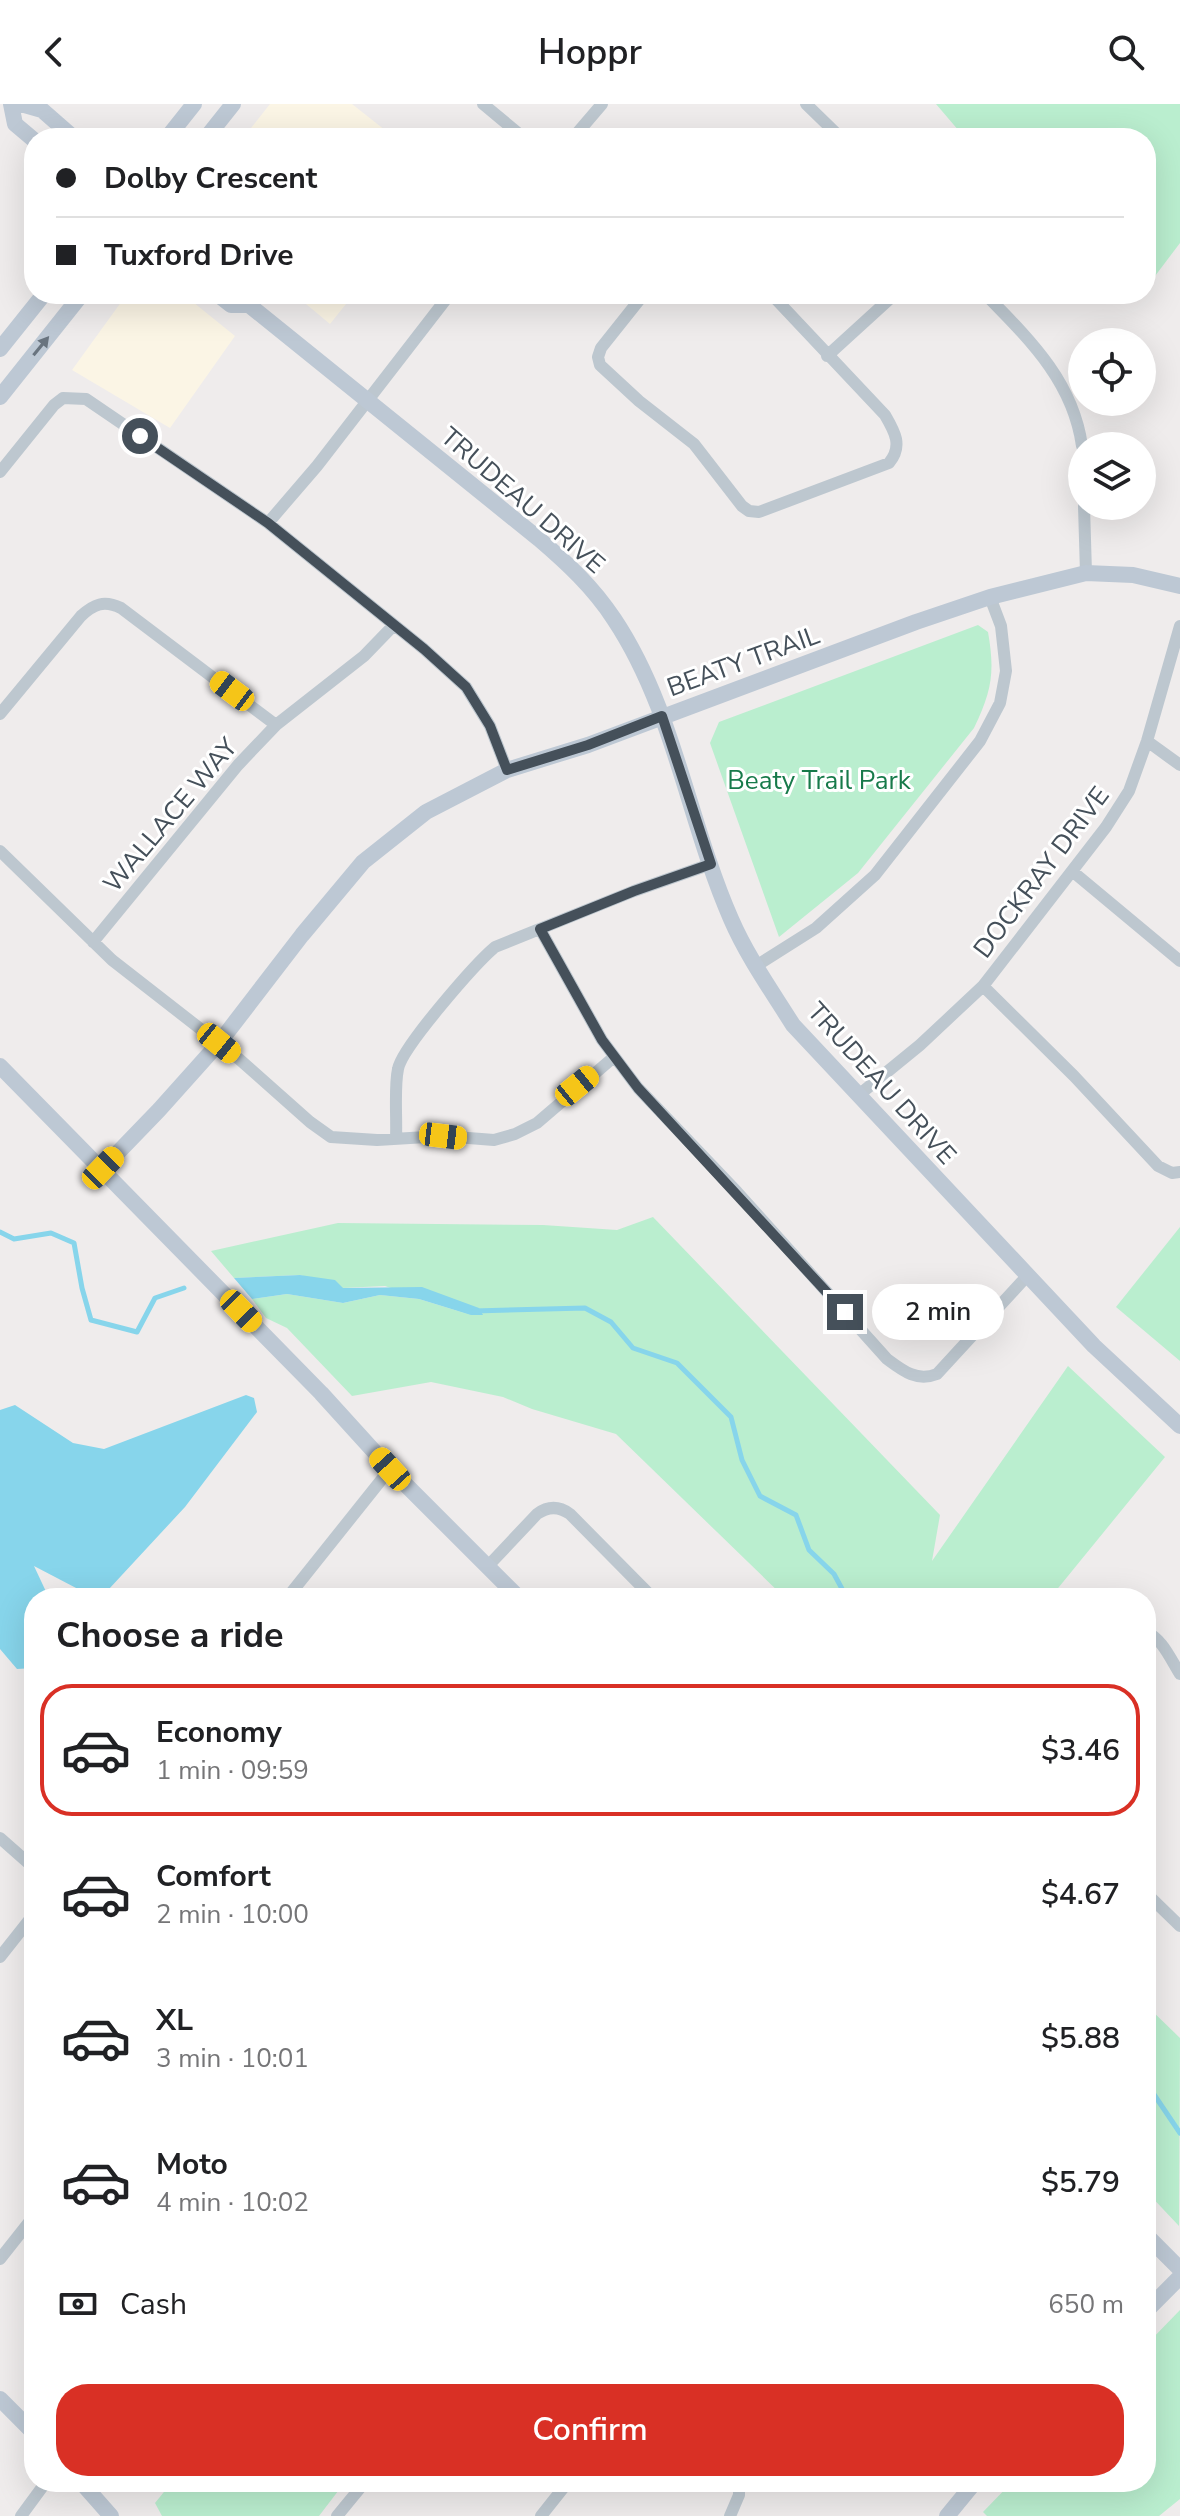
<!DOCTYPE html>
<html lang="en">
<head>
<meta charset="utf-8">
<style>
  :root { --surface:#fff; --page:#f2f2f2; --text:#202124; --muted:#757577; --line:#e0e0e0; --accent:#d93025 }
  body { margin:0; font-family:"Nunito Sans",sans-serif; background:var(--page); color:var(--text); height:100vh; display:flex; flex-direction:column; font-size:30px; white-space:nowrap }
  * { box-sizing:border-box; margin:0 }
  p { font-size:26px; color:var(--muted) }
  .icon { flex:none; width:44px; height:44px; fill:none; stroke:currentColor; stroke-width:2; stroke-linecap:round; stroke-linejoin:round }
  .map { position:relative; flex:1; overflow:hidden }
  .sheet { position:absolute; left:24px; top:1484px; width:1132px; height:904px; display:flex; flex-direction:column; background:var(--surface); border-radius:32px; box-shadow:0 8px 32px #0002 }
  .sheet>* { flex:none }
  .banner { position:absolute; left:24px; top:24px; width:1132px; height:176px; border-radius:32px; box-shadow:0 8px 32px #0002; display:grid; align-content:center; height:176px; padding:0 32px; background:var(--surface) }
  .buttons { position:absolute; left:1068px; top:224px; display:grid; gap:16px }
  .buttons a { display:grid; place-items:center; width:88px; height:88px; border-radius:50%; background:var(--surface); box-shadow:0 8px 32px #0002; font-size:40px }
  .end { position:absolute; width:36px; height:36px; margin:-18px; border:10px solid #45505a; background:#fff; box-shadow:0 0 0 4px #fff }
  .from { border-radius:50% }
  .bubble { position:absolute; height:56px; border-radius:28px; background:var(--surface); box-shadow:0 8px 32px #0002; font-size:26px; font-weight:600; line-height:56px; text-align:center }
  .car { position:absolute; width:24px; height:48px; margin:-24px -12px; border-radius:10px; box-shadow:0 0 6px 2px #0007; background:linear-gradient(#f5c518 24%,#345 0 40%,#f5c518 0 76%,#345 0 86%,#f5c518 0) }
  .banner b { display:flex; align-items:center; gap:28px; height:76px; font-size:30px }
  .banner b+b { border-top:2px solid var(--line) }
  .banner i { width:20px; height:20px; background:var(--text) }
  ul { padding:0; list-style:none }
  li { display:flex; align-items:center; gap:24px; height:132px; margin:0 16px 12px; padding:0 16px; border:4px solid transparent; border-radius:32px }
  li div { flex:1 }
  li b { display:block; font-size:30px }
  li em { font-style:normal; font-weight:600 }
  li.selected { border-color:var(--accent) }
  li>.icon { width:72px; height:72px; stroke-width:1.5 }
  h2 { padding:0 32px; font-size:36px; line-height:96px }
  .pay { display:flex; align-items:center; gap:20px; height:88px; padding:0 32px; font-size:30px }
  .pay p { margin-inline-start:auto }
  .cta { display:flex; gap:16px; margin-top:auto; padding:16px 32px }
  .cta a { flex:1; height:92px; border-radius:32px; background:var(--accent); color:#fff; font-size:32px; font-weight:600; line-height:92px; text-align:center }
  header { display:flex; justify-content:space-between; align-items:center; height:104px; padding:0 32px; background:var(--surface); font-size:36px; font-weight:600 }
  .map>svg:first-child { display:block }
  .commercial { fill:#fbf5e5 }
  .green { fill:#baeecf }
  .water { fill:#87d5eb }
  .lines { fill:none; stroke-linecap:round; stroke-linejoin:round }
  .stream { stroke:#87d5eb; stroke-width:5 }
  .street { stroke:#bdc7cf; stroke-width:12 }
  .secondary { stroke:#bdc8d4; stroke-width:16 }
  .oneway { fill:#69747f }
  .route { stroke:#45505a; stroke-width:10 }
  .labels { text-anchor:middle; stroke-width:6; stroke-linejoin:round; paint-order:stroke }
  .street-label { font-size:26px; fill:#45505a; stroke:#fff }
  .park-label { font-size:26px; fill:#177a4a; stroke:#fff }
</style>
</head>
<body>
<header><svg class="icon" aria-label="back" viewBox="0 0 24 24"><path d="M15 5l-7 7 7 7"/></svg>Hoppr<svg class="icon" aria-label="search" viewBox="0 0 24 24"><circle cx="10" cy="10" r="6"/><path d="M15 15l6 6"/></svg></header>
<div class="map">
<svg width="1180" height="2412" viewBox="0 0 1180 2412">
  <rect width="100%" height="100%" fill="#efecec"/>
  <!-- commercial -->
  <path class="commercial" d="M 270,0 L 352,0 L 395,34 L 243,34 Z
    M 127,190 L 183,190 L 235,232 L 170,324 L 72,266 Z
    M 294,190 L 354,190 L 330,220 Z"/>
  <!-- green -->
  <path class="green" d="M 936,0 L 1180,0 L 1180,139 L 1149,180 L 1146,179 L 1146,34 L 965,34 Z
    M 978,521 L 988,528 C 995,568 992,587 974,624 L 858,769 L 779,833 L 710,639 L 719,618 Z
    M 653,1113 L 940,1411 L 932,1457 L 1068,1262 L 1165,1353 L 1050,1494 L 785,1494 L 616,1330 L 532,1305 L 503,1293 L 431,1278 L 352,1292 L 287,1224 L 266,1214 L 252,1195 L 287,1190 L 343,1199 L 380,1191 L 419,1195 L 471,1211 L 385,1182 L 342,1184 L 300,1171 L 234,1174 L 211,1147 L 338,1119 L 543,1121 L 617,1126 Z
    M 1180,1123 L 1180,1257 L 1116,1203 Z
    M 1146,1901 L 1180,1934 L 1179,2122 L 1146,2087 Z
    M 1180,2206 L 1180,2395 L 1159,2412 L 987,2412 L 983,2408 L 1012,2378 L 1146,2378 L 1146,2241 Z
    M 172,2378 L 345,2378 L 319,2412 L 162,2412 L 155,2399 Z"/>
  <!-- water -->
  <path class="water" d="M 300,1171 L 335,1176 L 343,1184 L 422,1183 L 479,1204 L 483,1211 L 471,1211 L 419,1195 L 380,1191 L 343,1199 L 287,1190 L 252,1195 L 234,1174 Z
    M 246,1291 L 254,1294 L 257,1308 L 185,1403 L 109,1485 L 78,1485 L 34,1462 L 49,1494 L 34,1494 L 34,1564 L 17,1565 L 0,1545 L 0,1306 L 15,1301 L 73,1339 L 104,1345 Z"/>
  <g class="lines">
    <!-- stream -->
    <path class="stream" d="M 0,1128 L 14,1135 L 51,1129 L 74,1139 L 82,1184 L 91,1216 L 137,1228 L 155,1194 L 184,1184
      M 474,1207 L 585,1204 L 611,1218 L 633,1244 L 677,1259 L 731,1313 L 742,1356 L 760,1392 L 796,1411 L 809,1446 L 834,1470 L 847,1494
      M 1146,1984 L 1153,1989 L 1180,2029"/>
    <!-- street -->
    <path class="street" d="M 483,0 L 524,34
      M 806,0 L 841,34
      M 573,34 L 602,0
      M 644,190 L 601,244 L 598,253 L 600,261 L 639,297 L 694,340 L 742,402 L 749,407 L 759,408 L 889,359 C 903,342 895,328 885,311 L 771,190
      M 985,190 C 1029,235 1073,277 1082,342
      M 827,252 L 895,190
      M 0,368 L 54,301 L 63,294 L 86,295 L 268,419 L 424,545 L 466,583 L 490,622 L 507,666
      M 1084,402 L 1086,469
      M 268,419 L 317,362 L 450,190
      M 0,610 L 81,512 C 94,500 104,496 121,504 L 276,621
      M 1147,637 L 1180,661
      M 0,747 L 112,856 L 239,955 L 310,1018 L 331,1033 L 377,1036 L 443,1032 L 494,1036 L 515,1030 L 537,1019 L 614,953
      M 1072,767 L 1180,857
      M 540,825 L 602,936 L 638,984 L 737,1088 L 887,1255 C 903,1267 917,1278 937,1270 L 1028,1171
      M 93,838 L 238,661 L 276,621 L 364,552 L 393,522
      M 756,862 L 816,824 L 875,771 L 980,637 L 1000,599 L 1006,567 L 1001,522 L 990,493
      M 983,882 L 1074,972 L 1158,1062 L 1172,1069 L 1180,1068
      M 860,990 L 920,941 L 983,882 L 1106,723 L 1129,687 L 1147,637 L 1180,522
      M 396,1034 C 397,1014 394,984 398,965 C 402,943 476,859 495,843 L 634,787 L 711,760
      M 488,1462 L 537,1410 C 548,1402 559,1402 570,1410 L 653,1494
      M 287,1494 L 390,1365
      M 1146,1528 C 1162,1534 1171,1556 1180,1570
      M 0,1734 L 34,1764
      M 1146,1789 L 1180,1822
      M 0,1853 L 34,1810
      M 0,2155 L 34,2112
      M 21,2412 L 46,2378
      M 337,2412 L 365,2378
      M 541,2412 L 568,2378
      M 730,2412 L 739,2391 L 739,2378"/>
    <!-- secondary -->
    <path class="secondary" d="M 11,0 L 15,20 L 34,36
      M 21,0 L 42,6 L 74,34
      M 167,34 L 194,0
      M 206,34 L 233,0
      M 217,190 L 231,201 L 249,201 L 539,435 C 567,459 593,483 614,515 C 674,605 688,717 731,815 C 747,852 771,886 793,921 L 1094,1242 L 1180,1322
      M 0,245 L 44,190
      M 0,293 L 82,190
      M 0,962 L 321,1289 L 390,1365 L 519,1494
      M 103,1064 L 159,1006 L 219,939 L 302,831 L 363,758 L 426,708 L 507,666 L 588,641 L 916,518 L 990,493 L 1086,469 L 1133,471 L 1180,482
      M 1146,2131 L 1180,2165
      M 1146,2207 L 1180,2173
      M 0,2295 L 34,2329
      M 81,2378 L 111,2412
      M 947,2412 L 975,2378"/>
  </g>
  <!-- one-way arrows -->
  <defs><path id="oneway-solid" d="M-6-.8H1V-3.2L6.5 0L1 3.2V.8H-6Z" transform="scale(2)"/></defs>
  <use class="oneway" href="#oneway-solid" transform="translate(41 242) rotate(-51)"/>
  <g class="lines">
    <!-- route -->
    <path class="route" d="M 140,332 L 268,419 L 424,545 L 466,583 L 490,622 L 507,666 L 588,641 L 662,612 L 711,760 L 634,787 L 540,825 L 602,936 L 638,984 L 845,1208"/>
  </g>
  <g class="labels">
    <!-- street labels -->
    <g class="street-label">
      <text transform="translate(523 396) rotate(41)" y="9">TRUDEAU DRIVE</text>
      <text transform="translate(743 557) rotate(-20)" y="9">BEATY TRAIL</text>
      <text transform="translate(170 711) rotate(-50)" y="9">WALLACE WAY</text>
      <text transform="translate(1041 768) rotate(-53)" y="9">DOCKRAY DRIVE</text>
      <text transform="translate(882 979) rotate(48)" y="9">TRUDEAU DRIVE</text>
    </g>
    <!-- park labels -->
    <g class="park-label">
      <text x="819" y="685">Beaty Trail Park</text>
    </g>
  </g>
</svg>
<div class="buttons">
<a><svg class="icon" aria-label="locate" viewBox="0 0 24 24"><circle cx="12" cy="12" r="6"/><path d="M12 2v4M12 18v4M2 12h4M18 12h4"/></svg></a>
<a><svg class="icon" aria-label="layers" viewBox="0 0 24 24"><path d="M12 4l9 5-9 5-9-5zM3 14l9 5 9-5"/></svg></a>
</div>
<i class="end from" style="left:140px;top:332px"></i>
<i class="end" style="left:845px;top:1208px"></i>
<div class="bubble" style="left:872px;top:1180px;width:132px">2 min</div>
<i class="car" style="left:232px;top:587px;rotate:307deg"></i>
<i class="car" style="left:219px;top:939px;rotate:129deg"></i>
<i class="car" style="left:577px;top:982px;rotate:51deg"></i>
<i class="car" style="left:443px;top:1032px;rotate:97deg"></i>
<i class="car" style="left:103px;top:1064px;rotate:44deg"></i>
<i class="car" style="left:241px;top:1207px;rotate:136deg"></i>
<i class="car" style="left:390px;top:1365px;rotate:318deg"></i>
<div class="banner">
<b><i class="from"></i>Dolby Crescent</b>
<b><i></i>Tuxford Drive</b>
</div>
<section class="sheet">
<h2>Choose a ride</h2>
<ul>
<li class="selected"><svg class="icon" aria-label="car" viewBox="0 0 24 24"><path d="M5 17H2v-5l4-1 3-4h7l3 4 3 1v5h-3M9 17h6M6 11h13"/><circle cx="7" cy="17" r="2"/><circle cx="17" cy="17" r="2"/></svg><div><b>Economy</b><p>1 min · 09:59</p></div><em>$3.46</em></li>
<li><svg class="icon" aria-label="car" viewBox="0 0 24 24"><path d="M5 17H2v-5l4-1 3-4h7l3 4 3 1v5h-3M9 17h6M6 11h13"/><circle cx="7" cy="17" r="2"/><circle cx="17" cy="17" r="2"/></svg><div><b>Comfort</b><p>2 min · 10:00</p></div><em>$4.67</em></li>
<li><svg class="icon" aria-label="car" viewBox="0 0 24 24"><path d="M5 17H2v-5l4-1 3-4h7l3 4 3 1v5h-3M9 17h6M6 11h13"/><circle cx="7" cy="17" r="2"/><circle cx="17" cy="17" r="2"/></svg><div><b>XL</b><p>3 min · 10:01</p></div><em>$5.88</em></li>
<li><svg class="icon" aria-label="car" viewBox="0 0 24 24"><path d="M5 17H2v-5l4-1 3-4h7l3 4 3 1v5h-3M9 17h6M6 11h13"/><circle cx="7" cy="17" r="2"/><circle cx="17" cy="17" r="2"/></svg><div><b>Moto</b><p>4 min · 10:02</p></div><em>$5.79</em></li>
</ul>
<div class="pay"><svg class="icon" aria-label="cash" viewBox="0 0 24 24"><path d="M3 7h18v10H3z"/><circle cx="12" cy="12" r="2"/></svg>Cash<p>650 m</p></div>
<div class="cta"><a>Confirm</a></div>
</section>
</div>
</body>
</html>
